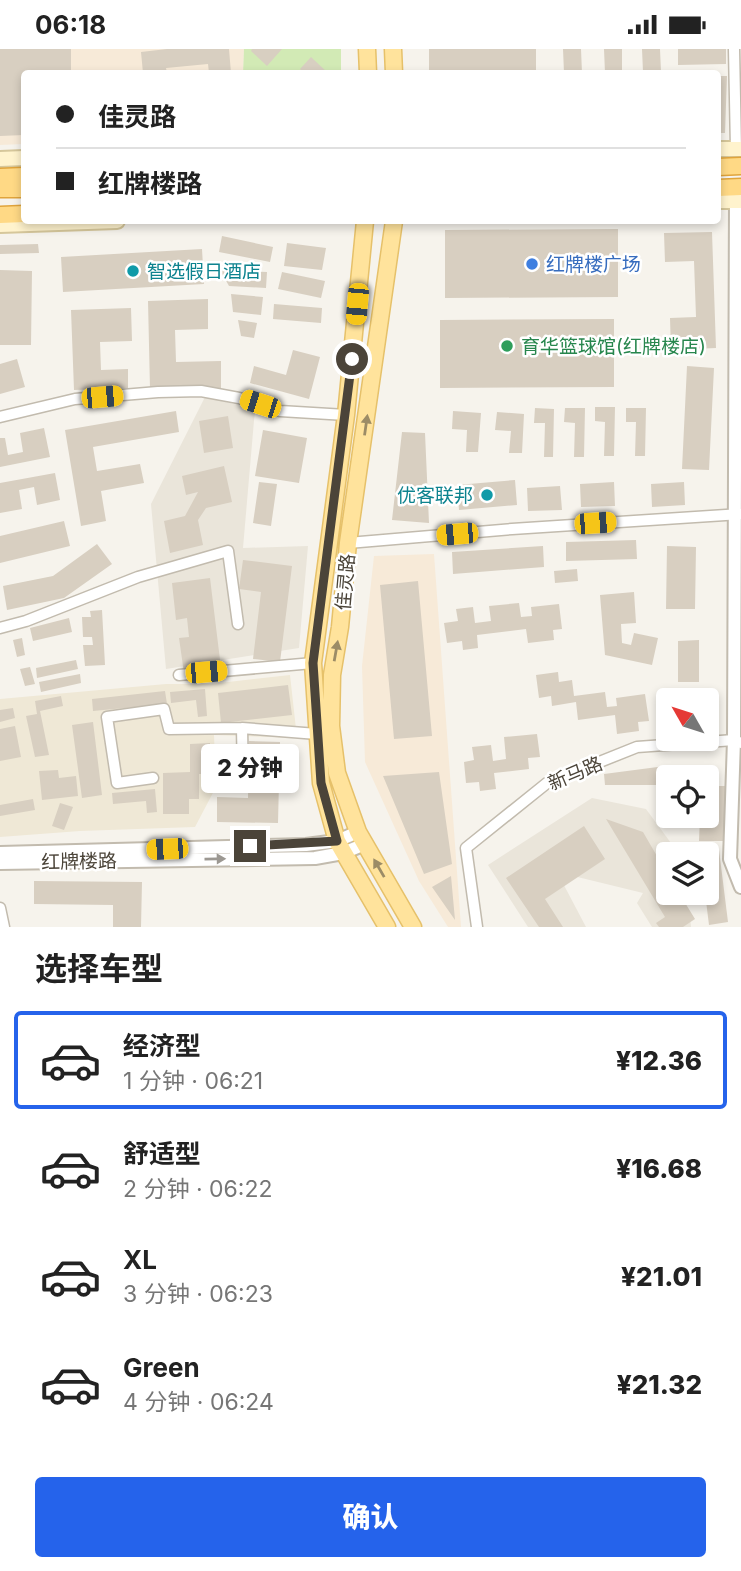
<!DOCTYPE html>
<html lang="zh">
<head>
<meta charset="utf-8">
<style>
  :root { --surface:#fff; --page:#f2f2f2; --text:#222; --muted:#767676; --line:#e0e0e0; --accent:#2563eb }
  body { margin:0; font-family:Inter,"Noto Sans SC",sans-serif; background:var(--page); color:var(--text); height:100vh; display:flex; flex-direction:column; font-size:26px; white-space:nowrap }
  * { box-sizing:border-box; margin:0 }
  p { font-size:23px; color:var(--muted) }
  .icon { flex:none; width:38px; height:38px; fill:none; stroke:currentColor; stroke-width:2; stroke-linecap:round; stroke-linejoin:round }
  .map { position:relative; height:878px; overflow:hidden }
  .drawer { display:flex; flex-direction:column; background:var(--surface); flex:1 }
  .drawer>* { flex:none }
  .banner { position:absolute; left:21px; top:21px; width:700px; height:154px; border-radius:7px; box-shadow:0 4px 10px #0003; display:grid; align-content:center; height:154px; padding:0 35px; background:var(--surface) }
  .needle { width:46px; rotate:309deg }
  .fabs { position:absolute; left:656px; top:639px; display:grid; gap:14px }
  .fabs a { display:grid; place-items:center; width:63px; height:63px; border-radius:7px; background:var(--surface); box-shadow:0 4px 10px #0003; font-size:35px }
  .end { position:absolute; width:32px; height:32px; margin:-16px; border:9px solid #4b4439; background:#fff; box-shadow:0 0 0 4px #fff }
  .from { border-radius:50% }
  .bubble { position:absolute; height:49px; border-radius:7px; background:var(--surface); box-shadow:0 4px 10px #0003; font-size:23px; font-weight:800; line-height:49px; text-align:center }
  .car { position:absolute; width:21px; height:42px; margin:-21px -10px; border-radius:9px; box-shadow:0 0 5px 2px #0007; background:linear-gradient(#f5c518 24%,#345 0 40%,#f5c518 0 76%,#345 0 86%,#f5c518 0) }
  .banner b { display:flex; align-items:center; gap:24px; height:66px; font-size:26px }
  .banner b+b { border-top:2px solid var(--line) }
  .banner i { width:18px; height:18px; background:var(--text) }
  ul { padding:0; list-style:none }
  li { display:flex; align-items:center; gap:21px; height:98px; margin:0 14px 10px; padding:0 21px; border:4px solid transparent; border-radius:7px }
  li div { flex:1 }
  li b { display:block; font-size:26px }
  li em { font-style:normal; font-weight:800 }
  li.active { border-color:var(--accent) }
  li>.icon { width:63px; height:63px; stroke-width:1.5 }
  h2 { padding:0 35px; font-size:32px; line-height:84px }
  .cta { display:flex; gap:14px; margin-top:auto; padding:14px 35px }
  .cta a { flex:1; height:80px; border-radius:7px; background:var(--accent); color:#fff; font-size:28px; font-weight:800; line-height:80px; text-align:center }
  .status { display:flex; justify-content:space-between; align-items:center; height:49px; padding:0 35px; background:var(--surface); direction:ltr }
  .status svg { height:19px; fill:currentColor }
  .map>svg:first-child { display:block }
  .residential { fill:#eae5da }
  .commercial { fill:#f7ead8 }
  .education { fill:#efe8d6 }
  .green { fill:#d2eab5 }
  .building { fill:#d8cfc1 }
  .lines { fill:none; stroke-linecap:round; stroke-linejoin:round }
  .minor-casing { stroke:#c2bbae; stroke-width:13 }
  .tertiary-casing { stroke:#c2bbae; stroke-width:16 }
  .secondary-casing { stroke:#d6c79b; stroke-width:18 }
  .primary-casing { stroke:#e6c16a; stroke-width:19 }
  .trunk-casing { stroke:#e0a43c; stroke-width:19 }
  .minor { stroke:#fff; stroke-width:10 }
  .tertiary { stroke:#fff; stroke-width:12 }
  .secondary { stroke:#fff3cd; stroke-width:14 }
  .primary { stroke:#ffe39c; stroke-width:16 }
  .trunk { stroke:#ffd985; stroke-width:16 }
  .oneway { fill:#9c8c66 }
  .oneway2 { fill:#9c9892 }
  .route { stroke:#4b4439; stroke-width:9 }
  .shop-dot { fill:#3f7fe0; stroke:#fff; stroke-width:2.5 }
  .culture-dot { fill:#0f9aa8; stroke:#fff; stroke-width:2.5 }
  .leisure-dot { fill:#2e9e5b; stroke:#fff; stroke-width:2.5 }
  .labels { text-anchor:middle; stroke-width:5; stroke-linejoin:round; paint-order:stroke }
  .shop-label { font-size:19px; fill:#366cbe; stroke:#fff; text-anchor:start }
  .culture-label { font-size:19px; fill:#0d838f; stroke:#fff; text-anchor:start }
  .leisure-label { font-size:19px; fill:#27864d; stroke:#fff; text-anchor:start }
  .street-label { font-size:19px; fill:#4b4439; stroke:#fff }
</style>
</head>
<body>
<div class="status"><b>06:18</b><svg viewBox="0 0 49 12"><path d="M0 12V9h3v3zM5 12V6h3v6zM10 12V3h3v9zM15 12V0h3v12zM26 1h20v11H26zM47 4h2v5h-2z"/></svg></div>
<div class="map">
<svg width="741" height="878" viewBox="0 0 741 878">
  <rect width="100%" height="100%" fill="#f6f3ec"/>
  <!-- residential -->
  <path class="residential" d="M 205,348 L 255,360 L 243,499 L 308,497 L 299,599 L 166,620 L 151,455 Z
    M 592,749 L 646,760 L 679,805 L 668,805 L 668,844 L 678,844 L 690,866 L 691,878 L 652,878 L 637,854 L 643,844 L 557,823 L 586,878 L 528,878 L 488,816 Z"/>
  <!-- commercial -->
  <path class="commercial" d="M 0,0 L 244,0 L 243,24 L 24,24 L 24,95 L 0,96 Z
    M 434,505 L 461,878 L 448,878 L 419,832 L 365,713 L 362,617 L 374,507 Z"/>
  <!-- education -->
  <path class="education" d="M 290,626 L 297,689 L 214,686 L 216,738 L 195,778 L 80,782 L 0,788 L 0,650 L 166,635 L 211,635 Z"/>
  <!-- green -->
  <path class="green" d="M 244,0 L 341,0 L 341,24 L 243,24 Z"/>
  <!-- building -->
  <path class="building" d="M 0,0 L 71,0 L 71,24 L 51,24 L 51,23 L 24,24 L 24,86 L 0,87 Z
    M 167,0 L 229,0 L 231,24 L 209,24 L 208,15 L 166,19 L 167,24 L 143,24 L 141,3 Z
    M 252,0 L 282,0 L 267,17 L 251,2 Z
    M 429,0 L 536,0 L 536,24 L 429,24 Z
    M 563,0 L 581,0 L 582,24 L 564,24 Z
    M 604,0 L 622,0 L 622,24 L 605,24 Z
    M 642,0 L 660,0 L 661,23 L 643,23 Z
    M 678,0 L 726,0 L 726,15 L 678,16 Z
    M 311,8 L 328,24 L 304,24 L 300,20 Z
    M 718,27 L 727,27 L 725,84 L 718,84 Z
    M 618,180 L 618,248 L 445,249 L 445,181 Z
    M 712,183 L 716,299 L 671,301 L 670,269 L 696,268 L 694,212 L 665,213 L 664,184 Z
    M 222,187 L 273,198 L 270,213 L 219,203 Z
    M 287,194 L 326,199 L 322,221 L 284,217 Z
    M 38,195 L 39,204 L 0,205 L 0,196 Z
    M 202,200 L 204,235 L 63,243 L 61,208 Z
    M 0,221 L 32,222 L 31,296 L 0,296 Z
    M 220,221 L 267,223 L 266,239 L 229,237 Z
    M 282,223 L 325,232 L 321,249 L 278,240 Z
    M 231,245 L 263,248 L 261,266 L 233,263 Z
    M 208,250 L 208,280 L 175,281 L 176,313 L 221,312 L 221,339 L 150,340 L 148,252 Z
    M 274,255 L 322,259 L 321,274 L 273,270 Z
    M 131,259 L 132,292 L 100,293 L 101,321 L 128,320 L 128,339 L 74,341 L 71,261 Z
    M 614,270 L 614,338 L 440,339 L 440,271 Z
    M 238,271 L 257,274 L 254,289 L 241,287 Z
    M 293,301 L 320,308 L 309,350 L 250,334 L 254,317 L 286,326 Z
    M 17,310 L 25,338 L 0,345 L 0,315 Z
    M 687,317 L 714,319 L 709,421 L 682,420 Z
    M 595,358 L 615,358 L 614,407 L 604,407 L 605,373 L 595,372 Z
    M 535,359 L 554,360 L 553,408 L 544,408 L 545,374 L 534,374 Z
    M 565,359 L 585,359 L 584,408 L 574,408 L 575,374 L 564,373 Z
    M 626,359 L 646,359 L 645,407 L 635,407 L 636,373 L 626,373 Z
    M 176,362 L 179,383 L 93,398 L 97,422 L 140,415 L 144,434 L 101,442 L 106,472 L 81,477 L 65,381 Z
    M 453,362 L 481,364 L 478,403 L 466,403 L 467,381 L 452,380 Z
    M 497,363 L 524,365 L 522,404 L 509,404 L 511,382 L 495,381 Z
    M 228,367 L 233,399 L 204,404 L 199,372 Z
    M 44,379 L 50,408 L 0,418 L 0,389 L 5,389 L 8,406 L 23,403 L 20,384 Z
    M 263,381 L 307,389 L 299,434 L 255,427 Z
    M 402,383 L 425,384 L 429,474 L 392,471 Z
    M 224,417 L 232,453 L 206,459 L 198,471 L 203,496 L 170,504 L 164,472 L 185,467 L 198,443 L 186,446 L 182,427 Z
    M 55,424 L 60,451 L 37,456 L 34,438 L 19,441 L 22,460 L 0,464 L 0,434 Z
    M 515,431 L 517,456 L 459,461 L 457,436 Z
    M 259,433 L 277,435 L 271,477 L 253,474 Z
    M 614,433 L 615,457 L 581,458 L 580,435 Z
    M 684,433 L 685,456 L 652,458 L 651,435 Z
    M 560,437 L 562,461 L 528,462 L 527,439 Z
    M 64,472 L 70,497 L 0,514 L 0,487 Z
    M 636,491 L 637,510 L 566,512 L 566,493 Z
    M 97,495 L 112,515 L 64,549 L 7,561 L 3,537 L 53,527 Z
    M 543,497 L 544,518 L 453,525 L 452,503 Z
    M 667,497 L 696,498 L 695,560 L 666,560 Z
    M 243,511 L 292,517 L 280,613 L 253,610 L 261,543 L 239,540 Z
    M 577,520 L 578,532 L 555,534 L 554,522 Z
    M 210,529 L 221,619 L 184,624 L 179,589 L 189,588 L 187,569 L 176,571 L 172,534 Z
    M 418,532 L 432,687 L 394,690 L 380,536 Z
    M 634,543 L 636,574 L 621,575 L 622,594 L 631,596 L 634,584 L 658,589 L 652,616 L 605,606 L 600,546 Z
    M 519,554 L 521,568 L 532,567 L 531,558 L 559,555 L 562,580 L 553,581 L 554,591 L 528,594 L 526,580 L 477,586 L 478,599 L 463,601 L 462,592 L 447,594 L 444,574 L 458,572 L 456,560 L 473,558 L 475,574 L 491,572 L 489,557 Z
    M 102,561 L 105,616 L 85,617 L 83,596 L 93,596 L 92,588 L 83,588 L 82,568 L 91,568 L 90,562 Z
    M 69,569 L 72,583 L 33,592 L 30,579 Z
    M 22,589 L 25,606 L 17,608 L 13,591 Z
    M 699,591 L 699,633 L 678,633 L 678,592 Z
    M 76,611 L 78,620 L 37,629 L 36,619 Z
    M 30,618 L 35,635 L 25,637 L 20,620 Z
    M 558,623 L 559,633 L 572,631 L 574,647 L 605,643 L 607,658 L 617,657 L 616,649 L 645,645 L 649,672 L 638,673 L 639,682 L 617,685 L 615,666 L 578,671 L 576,653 L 552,657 L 551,647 L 539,649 L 536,626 Z
    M 80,625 L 81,634 L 41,643 L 39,633 Z
    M 288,636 L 292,666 L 221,674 L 218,644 Z
    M 205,640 L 207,667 L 198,668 L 196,651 L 171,654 L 170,643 Z
    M 165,642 L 167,655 L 93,662 L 92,650 Z
    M 61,647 L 63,657 L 40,662 L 49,706 L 35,708 L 26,667 L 37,665 L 35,652 Z
    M 13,659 L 15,669 L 0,673 L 0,661 Z
    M 93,673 L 102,746 L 82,749 L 72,676 Z
    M 15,677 L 21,708 L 0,712 L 0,680 Z
    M 537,685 L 540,708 L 528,709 L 529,720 L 494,724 L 496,740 L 480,742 L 479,733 L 466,734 L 464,713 L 474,711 L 472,698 L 491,696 L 493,712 L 506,710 L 504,688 Z
    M 249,692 L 280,693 L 278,774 L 217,773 L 217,748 L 248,749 Z
    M 210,694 L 211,725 L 199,725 L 199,750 L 189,750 L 189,765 L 163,765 L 163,724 L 190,723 L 190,695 Z
    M 673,716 L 675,728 L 668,728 L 668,736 L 605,736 L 604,725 Z
    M 58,721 L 59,729 L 76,727 L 78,747 L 42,751 L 39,722 Z
    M 439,723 L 452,815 L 424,825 L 383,727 Z
    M 707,737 L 726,737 L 725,792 L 699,792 L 700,766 L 707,766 Z
    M 155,740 L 157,763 L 147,764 L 146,752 L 113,755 L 112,744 Z
    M 33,750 L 35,761 L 0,767 L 0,756 Z
    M 60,754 L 73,758 L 64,781 L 52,777 Z
    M 606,770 L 643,783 L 668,826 L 668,844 L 679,844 L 695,870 L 683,878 L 659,878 L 656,874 L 665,868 Z
    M 584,777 L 605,810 L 545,850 L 563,878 L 539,878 L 506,829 Z
    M 719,801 L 728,873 L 709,876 L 705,844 L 707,844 L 707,803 Z
    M 451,827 L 455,871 L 432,838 Z
    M 34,832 L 142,833 L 141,878 L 113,878 L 113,856 L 34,855 Z"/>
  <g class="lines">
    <defs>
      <path id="minor" d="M 734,0 L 736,100
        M 0,368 L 75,350 L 158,343 L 201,342 L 239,349 L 280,362 L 346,366
        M 348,494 L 512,480 L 741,465
        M 0,579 L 26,572 L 138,528 L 228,502 L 238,575
        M 179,626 L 313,614
        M 242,679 L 243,728
        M 153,729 L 117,734 L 107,668 L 164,660 L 169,680 L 242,679 L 317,685
        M 0,859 L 4,878
        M 477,878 L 466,799 L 547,734 L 637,698 L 734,691 L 741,694"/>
      <path id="tertiary" d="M 736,152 L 734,691 L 730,810 L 741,838
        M 0,804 L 306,796 L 337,792 L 358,783
        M 0,814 L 315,809 L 343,804 L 365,795"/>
      <path id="secondary" d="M 718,100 L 741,100
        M 0,110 L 24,109
        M 718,152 L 741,152
        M 0,176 L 117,172"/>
      <path id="primary" d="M 367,0 L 368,24
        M 393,0 L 394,24
        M 365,172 L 346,366 L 313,614 L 321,734 L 337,792 L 387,878
        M 394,172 L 348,494 L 340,578 L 332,626 L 331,677 L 337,724 L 358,783 L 413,878"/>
      <path id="trunk" d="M 718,118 L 741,117
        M 0,128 L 24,127
        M 718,139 L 741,138
        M 0,140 L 24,140
        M 0,166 L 24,165"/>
    </defs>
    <!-- minor casing -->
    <use href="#minor" class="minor-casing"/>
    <!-- tertiary casing -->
    <use href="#tertiary" class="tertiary-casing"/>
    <!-- secondary casing -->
    <use href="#secondary" class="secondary-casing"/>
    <!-- primary casing -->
    <use href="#primary" class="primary-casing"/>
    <!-- trunk casing -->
    <use href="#trunk" class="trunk-casing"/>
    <!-- minor -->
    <use href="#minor" class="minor"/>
    <!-- tertiary -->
    <use href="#tertiary" class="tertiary"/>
    <!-- secondary -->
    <use href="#secondary" class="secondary"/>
    <!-- primary -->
    <use href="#primary" class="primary"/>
    <!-- trunk -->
    <use href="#trunk" class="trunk"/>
  </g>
  <!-- one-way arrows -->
  <defs><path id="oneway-solid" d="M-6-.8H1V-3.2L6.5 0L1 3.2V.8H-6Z" transform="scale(1.75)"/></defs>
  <g class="oneway">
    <use href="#oneway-solid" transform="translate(366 376) rotate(-82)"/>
    <use href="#oneway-solid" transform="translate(336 602) rotate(-80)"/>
    <use href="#oneway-solid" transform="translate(379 819) rotate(-120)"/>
  </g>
  <use class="oneway2" href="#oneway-solid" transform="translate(215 810) rotate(-1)"/>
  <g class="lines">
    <!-- route -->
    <path class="route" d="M 250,797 L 337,792 L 321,734 L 313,614 L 352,310"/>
  </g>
  <!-- markers -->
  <circle class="shop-dot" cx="532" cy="215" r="7"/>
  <g class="culture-dot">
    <circle cx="133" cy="222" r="7"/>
    <circle cx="487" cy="446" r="7"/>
  </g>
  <circle class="leisure-dot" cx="507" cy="297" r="7"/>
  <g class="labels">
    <!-- shop labels -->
    <g class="shop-label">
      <text x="546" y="222">红牌楼广场</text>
    </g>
    <!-- culture labels -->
    <g class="culture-label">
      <text x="147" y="229">智选假日酒店</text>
      <text x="473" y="453" text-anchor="end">优客联邦</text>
    </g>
    <!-- leisure labels -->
    <g class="leisure-label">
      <text x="521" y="304">育华篮球馆(红牌楼店)</text>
    </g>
    <!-- street labels -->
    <g class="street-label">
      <text transform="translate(345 533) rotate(-85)" y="7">佳灵路</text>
      <text transform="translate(575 724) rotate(-23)" y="7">新马路</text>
      <text transform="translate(79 812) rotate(-1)" y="7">红牌楼路</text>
    </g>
  </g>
</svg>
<div class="fabs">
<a><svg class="needle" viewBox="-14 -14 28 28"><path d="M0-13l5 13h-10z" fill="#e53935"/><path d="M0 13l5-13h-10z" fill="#767676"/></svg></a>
<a><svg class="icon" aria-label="locate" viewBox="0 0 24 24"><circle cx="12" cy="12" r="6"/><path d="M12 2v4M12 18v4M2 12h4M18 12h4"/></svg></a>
<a><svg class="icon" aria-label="layers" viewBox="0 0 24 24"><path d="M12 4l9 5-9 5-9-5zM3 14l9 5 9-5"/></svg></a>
</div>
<i class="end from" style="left:352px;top:310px"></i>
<i class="end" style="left:250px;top:797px"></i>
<div class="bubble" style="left:201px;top:695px;width:98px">2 分钟</div>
<i class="car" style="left:357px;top:255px;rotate:185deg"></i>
<i class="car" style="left:102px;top:348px;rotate:85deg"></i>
<i class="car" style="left:260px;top:355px;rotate:288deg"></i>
<i class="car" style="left:595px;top:474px;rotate:86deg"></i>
<i class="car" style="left:457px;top:485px;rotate:265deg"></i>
<i class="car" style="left:206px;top:623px;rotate:85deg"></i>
<i class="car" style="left:167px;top:800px;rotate:268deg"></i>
<div class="banner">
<b><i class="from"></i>佳灵路</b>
<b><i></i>红牌楼路</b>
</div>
</div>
<section class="drawer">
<h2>选择车型</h2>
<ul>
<li class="active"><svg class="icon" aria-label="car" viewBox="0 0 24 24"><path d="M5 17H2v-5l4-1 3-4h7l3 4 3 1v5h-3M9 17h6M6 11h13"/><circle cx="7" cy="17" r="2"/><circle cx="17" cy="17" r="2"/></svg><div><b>经济型</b><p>1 分钟 · 06:21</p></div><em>¥12.36</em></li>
<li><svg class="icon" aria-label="car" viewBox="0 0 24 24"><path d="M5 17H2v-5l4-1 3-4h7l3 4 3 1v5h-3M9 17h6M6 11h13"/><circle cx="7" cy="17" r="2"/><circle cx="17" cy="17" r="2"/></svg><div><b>舒适型</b><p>2 分钟 · 06:22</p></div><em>¥16.68</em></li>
<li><svg class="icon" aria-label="car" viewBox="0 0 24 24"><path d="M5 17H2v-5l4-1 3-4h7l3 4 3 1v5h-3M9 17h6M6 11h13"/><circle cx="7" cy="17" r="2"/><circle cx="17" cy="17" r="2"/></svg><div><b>XL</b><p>3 分钟 · 06:23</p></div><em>¥21.01</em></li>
<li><svg class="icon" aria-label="car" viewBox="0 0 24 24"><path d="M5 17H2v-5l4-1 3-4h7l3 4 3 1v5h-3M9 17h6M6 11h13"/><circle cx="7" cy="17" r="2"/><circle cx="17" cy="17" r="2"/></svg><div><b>Green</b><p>4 分钟 · 06:24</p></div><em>¥21.32</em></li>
</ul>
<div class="cta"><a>确认</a></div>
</section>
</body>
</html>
